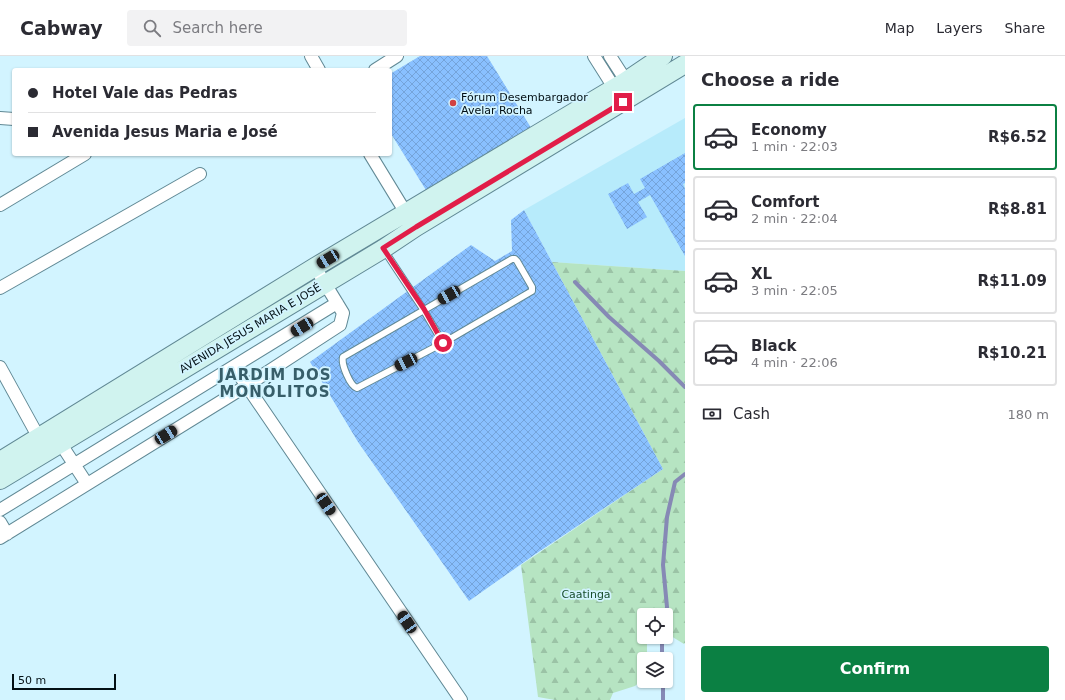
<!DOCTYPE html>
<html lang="en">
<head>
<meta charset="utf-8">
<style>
  :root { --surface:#fff; --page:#f2f2f3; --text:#2b2b33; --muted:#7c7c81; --line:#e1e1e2; --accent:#0b8043 }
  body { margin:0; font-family:"DejaVu Sans",sans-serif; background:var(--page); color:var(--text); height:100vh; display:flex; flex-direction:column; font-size:15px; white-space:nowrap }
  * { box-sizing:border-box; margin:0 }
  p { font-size:13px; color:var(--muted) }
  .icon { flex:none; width:22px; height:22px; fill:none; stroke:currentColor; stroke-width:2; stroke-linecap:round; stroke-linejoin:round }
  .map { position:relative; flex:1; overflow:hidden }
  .sheet { display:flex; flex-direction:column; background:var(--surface); width:380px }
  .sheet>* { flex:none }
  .top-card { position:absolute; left:12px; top:12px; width:380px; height:88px; border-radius:4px; box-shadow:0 1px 3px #0004; display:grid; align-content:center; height:88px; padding:0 16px; background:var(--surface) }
  .fabs { position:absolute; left:637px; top:552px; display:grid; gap:8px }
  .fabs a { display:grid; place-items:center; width:36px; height:36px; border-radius:4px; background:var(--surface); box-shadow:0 1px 3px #0004; font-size:20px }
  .scale { position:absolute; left:12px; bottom:10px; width:104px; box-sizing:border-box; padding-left:4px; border:2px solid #031015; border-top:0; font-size:11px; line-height:14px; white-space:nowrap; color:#031015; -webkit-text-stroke:3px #d2f4ff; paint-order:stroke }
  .end { position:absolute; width:18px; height:18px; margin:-9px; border:5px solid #e11d48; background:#fff; box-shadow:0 0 0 2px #fff }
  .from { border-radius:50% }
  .car { position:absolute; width:12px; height:24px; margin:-12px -6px; border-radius:5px; box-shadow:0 0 3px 1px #0007; background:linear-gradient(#222 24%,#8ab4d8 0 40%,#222 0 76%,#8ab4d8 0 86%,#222 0) }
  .top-card b { display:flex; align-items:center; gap:14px; height:38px; font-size:15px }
  .top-card b+b { border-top:1px solid var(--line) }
  .top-card i { width:10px; height:10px; background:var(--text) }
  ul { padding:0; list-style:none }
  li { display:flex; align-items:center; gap:12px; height:66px; margin:0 8px 6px; padding:0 8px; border:2px solid var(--line); border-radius:4px }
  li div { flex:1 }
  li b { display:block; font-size:15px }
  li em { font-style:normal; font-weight:700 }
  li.current { border-color:var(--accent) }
  li>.icon { width:36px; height:36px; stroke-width:1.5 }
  h2 { padding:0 16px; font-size:18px; line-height:48px }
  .pay { display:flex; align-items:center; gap:10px; height:44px; padding:0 16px; font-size:15px }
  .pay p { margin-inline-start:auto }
  .cta { display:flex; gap:8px; margin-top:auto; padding:8px 16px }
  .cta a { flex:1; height:46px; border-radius:4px; background:var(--accent); color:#fff; font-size:16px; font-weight:700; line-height:46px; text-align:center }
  header { display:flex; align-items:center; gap:24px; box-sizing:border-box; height:56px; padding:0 20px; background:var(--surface); border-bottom:1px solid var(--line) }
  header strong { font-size:19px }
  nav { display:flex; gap:22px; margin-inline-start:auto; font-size:14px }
  .search { width:280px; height:36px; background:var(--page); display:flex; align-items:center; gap:10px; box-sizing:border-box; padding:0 14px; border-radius:4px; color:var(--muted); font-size:15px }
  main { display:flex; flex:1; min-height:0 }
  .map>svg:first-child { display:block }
  .built { fill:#b7ebfb }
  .forest { fill:url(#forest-firs) }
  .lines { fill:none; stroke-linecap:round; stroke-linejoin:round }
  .stream { stroke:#8689b5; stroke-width:4 }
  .building { fill:url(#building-cross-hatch) }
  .lane-casing { stroke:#618995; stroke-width:8 }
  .street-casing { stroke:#618995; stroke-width:14 }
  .secondary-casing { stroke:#618995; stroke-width:20 }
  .lane { stroke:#fff; stroke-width:6 }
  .street { stroke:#fff; stroke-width:12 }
  .secondary { stroke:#d0f3ef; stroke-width:18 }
  .route { stroke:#e11d48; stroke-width:5 }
  .poi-dot { fill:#d14242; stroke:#d2f4ff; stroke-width:1.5 }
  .labels { text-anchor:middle; stroke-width:3.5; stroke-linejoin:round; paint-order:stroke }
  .poi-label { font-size:11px; fill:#031015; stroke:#d2f4ff; text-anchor:start }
  .street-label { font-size:11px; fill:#031015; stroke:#d2f4ff }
  .park-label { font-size:11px; fill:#184e2c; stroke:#d2f4ff }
  .district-label { font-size:15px; font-weight:bold; letter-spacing:1px; fill:#375e69; stroke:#d2f4ff }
</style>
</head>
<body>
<header>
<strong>Cabway</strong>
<div class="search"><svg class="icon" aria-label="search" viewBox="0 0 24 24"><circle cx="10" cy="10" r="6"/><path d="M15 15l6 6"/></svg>Search here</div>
<nav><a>Map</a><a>Layers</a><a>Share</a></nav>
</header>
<main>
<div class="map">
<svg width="685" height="644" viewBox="0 0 685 644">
  <defs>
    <pattern id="forest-firs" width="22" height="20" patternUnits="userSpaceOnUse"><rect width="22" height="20" fill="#b6e4c2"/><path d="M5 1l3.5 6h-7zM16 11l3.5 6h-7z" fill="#9bc3a6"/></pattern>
    <pattern id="building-cross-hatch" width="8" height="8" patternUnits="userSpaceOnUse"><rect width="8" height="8" fill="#89c0ff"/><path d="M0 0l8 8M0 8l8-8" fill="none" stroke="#75a4da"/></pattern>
  </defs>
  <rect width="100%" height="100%" fill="#d2f4ff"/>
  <!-- built -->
  <path class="built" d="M 685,62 L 685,215 L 552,206 L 524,154 Z"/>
  <!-- forest -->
  <path class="forest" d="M 552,206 L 685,215 L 685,587 L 684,588 L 666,577 L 666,559 L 644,559 L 644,581 L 654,581 L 654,583 L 647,586 L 647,603 L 644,603 L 644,622 L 635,630 L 613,637 L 610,644 L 555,644 L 538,641 L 521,509 L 663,413 Z"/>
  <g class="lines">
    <!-- stream -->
    <path class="stream" d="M 575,226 L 609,261 L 659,305 L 685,331
      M 666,559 L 667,551 L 663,509 L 667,461 L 675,426 L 685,418
      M 662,581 L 662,603
      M 663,625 L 663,644"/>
  </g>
  <!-- building -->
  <path class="building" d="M 420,0 L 487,0 L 533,75 L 429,139 L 390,76 L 390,18 Z
    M 685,97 L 685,127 L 683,128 L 685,133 L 685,200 L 650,139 L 638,146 L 647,161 L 627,173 L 608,138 L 628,127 L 634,138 L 645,132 L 640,123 Z
    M 524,154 L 663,413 L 534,499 L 469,545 L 358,386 L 310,306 L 471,189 L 495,205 L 512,195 L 511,164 Z"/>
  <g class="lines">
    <defs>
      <path id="lane" d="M 384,194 L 423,253 L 443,287
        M 512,203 L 515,203 L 517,205 L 532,231 L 532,235 L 443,287 L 357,332 C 350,330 341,308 343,301 Z"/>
      <path id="street" d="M 311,0 L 319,14
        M 594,0 L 618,38
        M 610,0 L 630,31
        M 375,14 L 397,0
        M 0,62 L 14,63
        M 370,98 L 409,162
        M 0,149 L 85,98
        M 0,232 L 200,118
        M 0,311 L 39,382
        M 234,311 L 461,644
        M 57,382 L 87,428
        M 0,454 L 337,247
        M 0,466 L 7,478
        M 0,482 L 246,330 L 340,269 L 343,257 L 315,211"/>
      <path id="secondary" d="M 0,405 L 315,211 L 626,25 L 663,0
        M 0,424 L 383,193 L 416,171 L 685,8"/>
    </defs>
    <!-- lane casing -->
    <use href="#lane" class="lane-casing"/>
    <!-- street casing -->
    <use href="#street" class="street-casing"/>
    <!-- secondary casing -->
    <use href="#secondary" class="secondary-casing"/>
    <!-- lane -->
    <use href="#lane" class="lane"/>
    <!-- street -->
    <use href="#street" class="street"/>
    <!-- secondary -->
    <use href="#secondary" class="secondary"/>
  </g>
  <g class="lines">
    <!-- route -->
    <path class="route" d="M 443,287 L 424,253 L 383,192 L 416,171 L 623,46"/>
  </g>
  <!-- markers -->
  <circle class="poi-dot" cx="453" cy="47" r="4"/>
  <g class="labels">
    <!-- poi labels -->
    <g class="poi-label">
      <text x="461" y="45">Fórum Desembargador<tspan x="461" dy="13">Avelar Rocha</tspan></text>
    </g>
    <!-- street labels -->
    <g class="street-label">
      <text transform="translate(250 272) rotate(-31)" y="4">AVENIDA JESUS MARIA E JOSÉ</text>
    </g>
    <!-- park labels -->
    <g class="park-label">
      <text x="586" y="542">Caatinga</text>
    </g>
    <!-- district labels -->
    <g class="district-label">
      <text x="275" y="324">JARDIM DOS<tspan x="275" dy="17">MONÓLITOS</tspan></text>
    </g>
  </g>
</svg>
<div class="fabs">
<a><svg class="icon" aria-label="locate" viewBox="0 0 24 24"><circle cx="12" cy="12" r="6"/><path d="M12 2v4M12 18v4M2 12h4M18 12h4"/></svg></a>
<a><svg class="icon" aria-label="layers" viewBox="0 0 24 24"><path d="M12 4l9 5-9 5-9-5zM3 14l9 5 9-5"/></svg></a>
</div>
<div class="scale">50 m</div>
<i class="end from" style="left:443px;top:287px"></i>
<i class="end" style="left:623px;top:46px"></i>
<i class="car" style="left:328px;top:203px;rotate:239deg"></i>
<i class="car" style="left:449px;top:239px;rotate:240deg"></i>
<i class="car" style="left:302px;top:271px;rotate:239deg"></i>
<i class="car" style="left:406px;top:306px;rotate:243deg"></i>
<i class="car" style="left:166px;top:379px;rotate:58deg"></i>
<i class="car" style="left:326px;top:448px;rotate:146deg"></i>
<i class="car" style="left:407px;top:566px;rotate:326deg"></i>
<div class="top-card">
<b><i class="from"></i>Hotel Vale das Pedras</b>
<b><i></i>Avenida Jesus Maria e José</b>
</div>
</div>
<section class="sheet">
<h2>Choose a ride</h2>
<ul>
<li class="current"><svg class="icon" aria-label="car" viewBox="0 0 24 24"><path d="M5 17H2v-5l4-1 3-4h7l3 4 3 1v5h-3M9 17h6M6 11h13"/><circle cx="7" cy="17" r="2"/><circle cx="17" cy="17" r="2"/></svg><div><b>Economy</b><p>1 min · 22:03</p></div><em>R$6.52</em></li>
<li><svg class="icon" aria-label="car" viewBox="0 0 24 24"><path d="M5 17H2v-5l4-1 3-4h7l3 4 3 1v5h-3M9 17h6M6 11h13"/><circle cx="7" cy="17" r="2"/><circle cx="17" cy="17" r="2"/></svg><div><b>Comfort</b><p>2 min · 22:04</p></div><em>R$8.81</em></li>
<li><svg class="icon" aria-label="car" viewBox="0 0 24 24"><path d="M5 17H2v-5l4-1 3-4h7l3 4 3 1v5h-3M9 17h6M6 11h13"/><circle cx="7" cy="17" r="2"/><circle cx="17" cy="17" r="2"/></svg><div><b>XL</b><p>3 min · 22:05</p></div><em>R$11.09</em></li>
<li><svg class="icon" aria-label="car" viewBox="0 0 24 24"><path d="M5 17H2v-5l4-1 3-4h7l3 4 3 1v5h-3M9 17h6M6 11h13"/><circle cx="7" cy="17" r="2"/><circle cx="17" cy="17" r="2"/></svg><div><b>Black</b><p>4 min · 22:06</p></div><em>R$10.21</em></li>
</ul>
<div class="pay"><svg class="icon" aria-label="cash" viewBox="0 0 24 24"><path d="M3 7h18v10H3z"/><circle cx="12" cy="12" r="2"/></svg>Cash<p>180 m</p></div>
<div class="cta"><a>Confirm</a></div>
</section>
</main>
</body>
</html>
